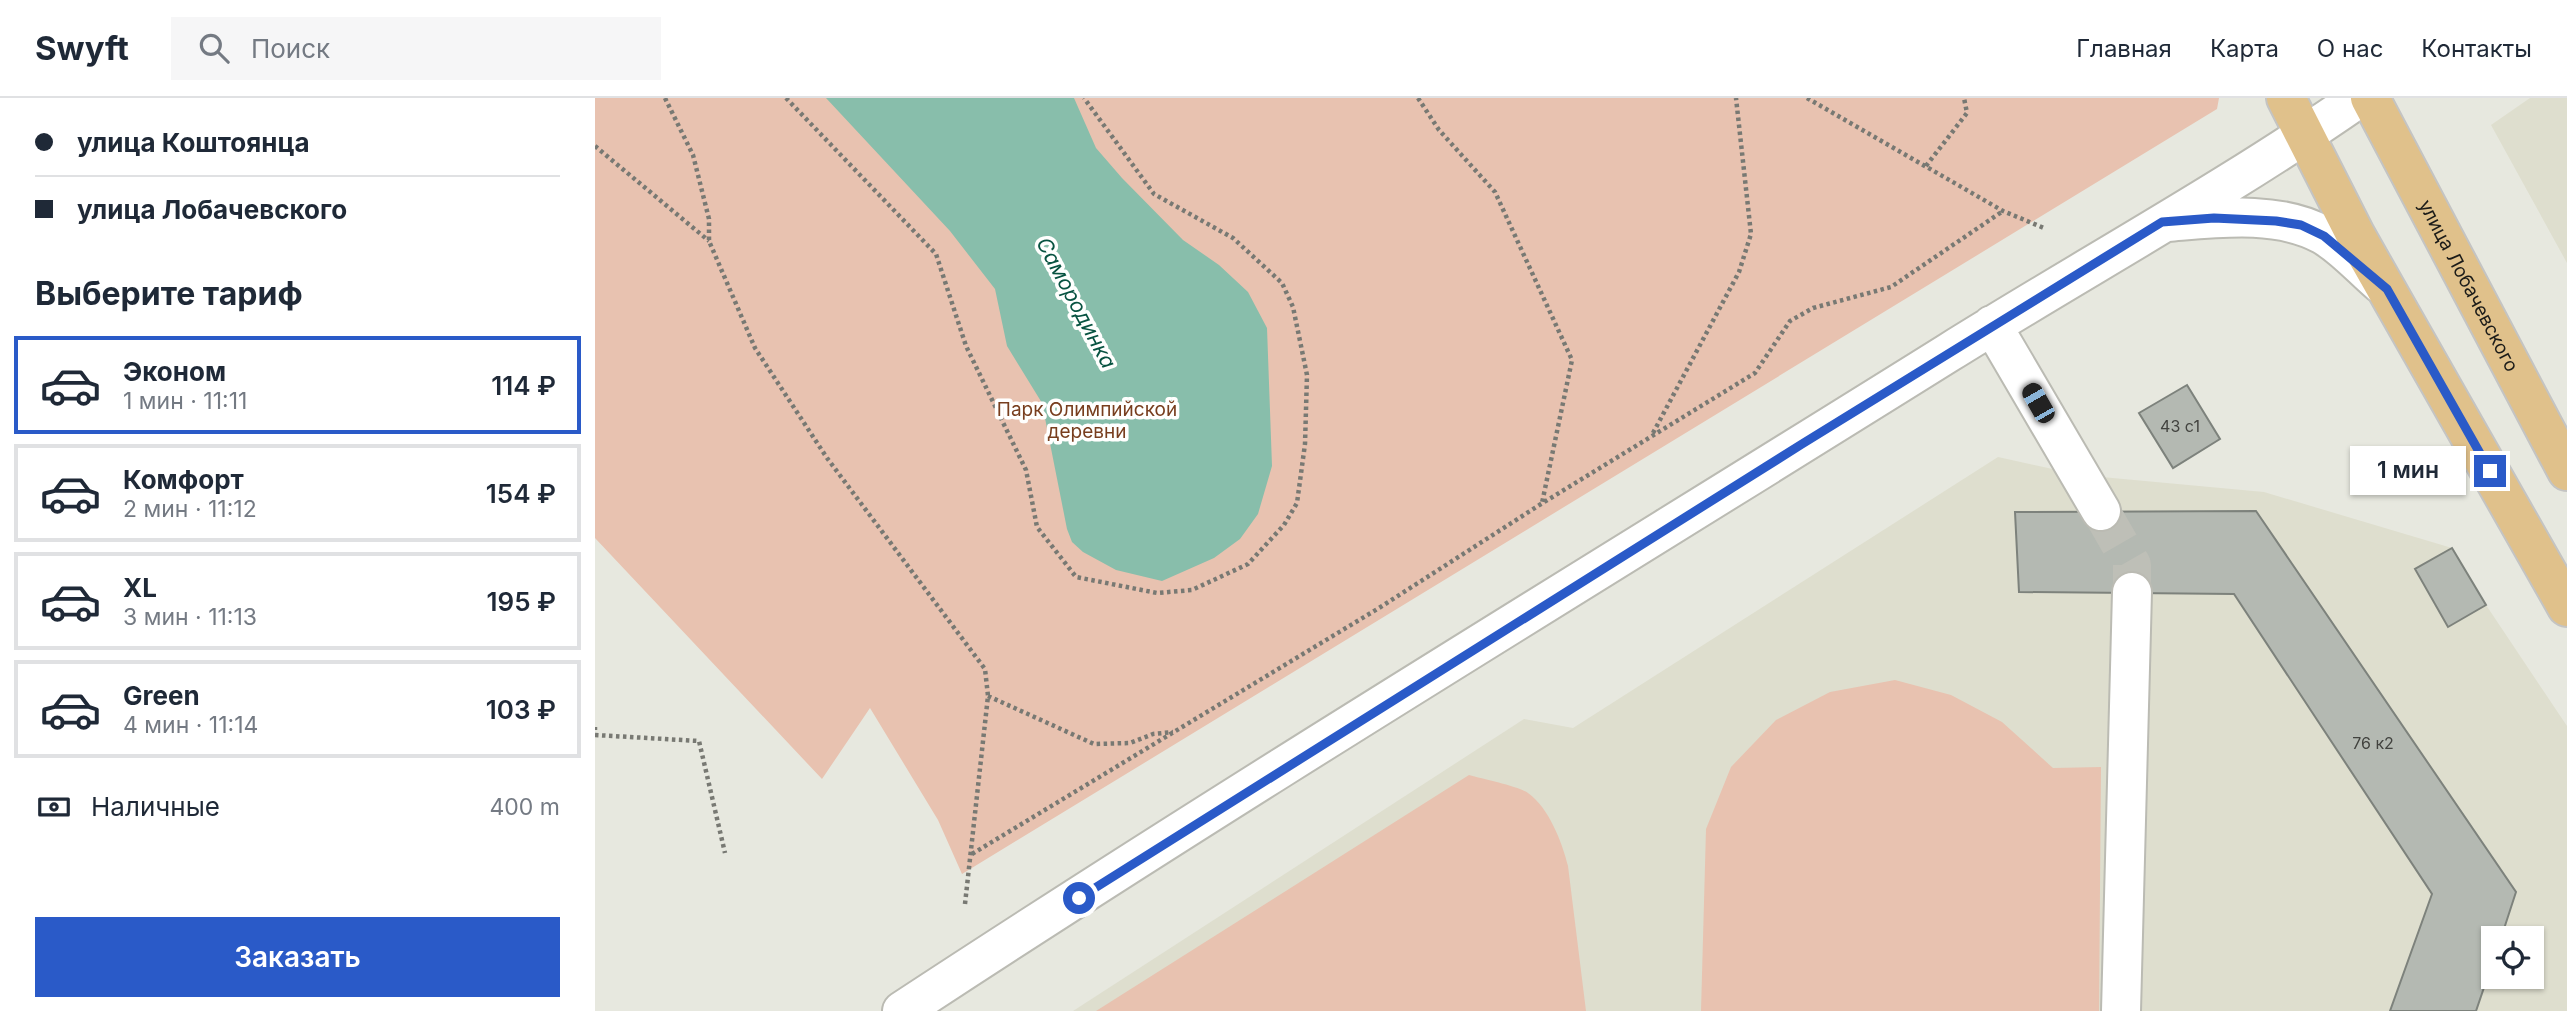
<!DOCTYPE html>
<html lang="ru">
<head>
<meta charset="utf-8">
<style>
  :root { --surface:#fff; --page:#f6f6f7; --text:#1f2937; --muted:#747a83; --line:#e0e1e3; --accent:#2a5ac8 }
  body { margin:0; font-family:Inter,sans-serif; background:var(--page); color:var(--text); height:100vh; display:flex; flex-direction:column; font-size:26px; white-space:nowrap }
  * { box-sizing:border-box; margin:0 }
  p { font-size:23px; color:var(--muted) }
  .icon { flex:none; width:38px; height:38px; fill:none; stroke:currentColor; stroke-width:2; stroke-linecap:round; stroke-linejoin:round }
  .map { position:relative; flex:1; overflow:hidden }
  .side { display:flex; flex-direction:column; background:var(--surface); width:595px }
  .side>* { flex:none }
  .top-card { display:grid; align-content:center; height:154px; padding:0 35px; background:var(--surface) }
  .fabs { position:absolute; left:1886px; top:828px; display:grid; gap:14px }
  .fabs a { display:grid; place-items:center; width:63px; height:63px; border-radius:0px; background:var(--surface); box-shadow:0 2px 5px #0004; font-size:35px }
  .end { position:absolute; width:32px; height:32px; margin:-16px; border:9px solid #2a5ac8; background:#fff; box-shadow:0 0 0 4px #fff }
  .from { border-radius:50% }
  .bubble { position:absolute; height:49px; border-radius:0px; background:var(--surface); box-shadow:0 2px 5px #0004; font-size:23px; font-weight:600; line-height:49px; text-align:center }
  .car { position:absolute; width:21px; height:42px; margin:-21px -10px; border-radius:9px; box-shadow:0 0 5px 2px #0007; background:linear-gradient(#222 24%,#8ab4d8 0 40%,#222 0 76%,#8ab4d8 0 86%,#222 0) }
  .top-card b { display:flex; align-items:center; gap:24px; height:66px; font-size:26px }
  .top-card b+b { border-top:2px solid var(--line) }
  .top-card i { width:18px; height:18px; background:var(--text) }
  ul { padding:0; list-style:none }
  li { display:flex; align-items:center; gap:21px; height:98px; margin:0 14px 10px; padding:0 21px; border:4px solid var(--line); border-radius:0px }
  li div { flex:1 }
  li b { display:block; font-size:26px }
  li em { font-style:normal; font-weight:600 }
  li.current { border-color:var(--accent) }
  li>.icon { width:63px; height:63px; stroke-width:1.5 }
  h2 { padding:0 35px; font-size:32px; line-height:84px }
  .pay { display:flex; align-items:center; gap:18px; height:77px; padding:0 35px; font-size:26px }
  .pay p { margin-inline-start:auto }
  .cta { display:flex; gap:14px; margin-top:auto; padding:14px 35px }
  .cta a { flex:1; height:80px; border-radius:0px; background:var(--accent); color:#fff; font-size:28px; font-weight:600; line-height:80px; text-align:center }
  header { display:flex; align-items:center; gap:42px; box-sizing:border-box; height:98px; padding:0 35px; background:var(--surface); border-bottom:2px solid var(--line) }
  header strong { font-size:33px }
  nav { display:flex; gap:38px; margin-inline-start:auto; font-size:24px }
  .search { width:490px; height:63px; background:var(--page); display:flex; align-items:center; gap:18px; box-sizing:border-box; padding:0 24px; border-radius:0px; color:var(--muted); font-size:26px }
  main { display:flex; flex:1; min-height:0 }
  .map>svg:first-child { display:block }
  .built { fill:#dedece; fill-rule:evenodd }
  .green { fill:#e8c2b0 }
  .water { fill:#88beab }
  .building { fill:#b4b9b2; stroke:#7d827c; stroke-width:2 }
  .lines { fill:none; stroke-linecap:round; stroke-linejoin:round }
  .minor-tunnel { stroke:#bebfb7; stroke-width:38; stroke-dasharray:38 19; stroke-linecap:butt }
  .minor-casing { stroke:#bbbbb3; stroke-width:42 }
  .major-casing { stroke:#c4c4c3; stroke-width:42 }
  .path { stroke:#787973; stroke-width:4.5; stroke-dasharray:3.5 3.5; stroke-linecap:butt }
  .minor { stroke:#fff; stroke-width:38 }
  .major { stroke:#e0c18b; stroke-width:38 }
  .route { stroke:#2a5ac8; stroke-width:9 }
  .labels { text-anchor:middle; stroke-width:7; stroke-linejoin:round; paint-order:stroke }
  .number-label { font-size:16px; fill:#42433f }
  .street-label { font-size:19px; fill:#1c1c19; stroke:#fffffe }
  .park-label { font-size:19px; fill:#783e1e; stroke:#fffffe }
  .water-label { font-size:21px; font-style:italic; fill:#085341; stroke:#fffffe }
</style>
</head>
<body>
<header>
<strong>Swyft</strong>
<div class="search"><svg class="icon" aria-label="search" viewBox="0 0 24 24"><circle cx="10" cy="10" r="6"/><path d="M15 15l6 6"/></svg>Поиск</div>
<nav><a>Главная</a><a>Карта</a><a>О нас</a><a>Контакты</a></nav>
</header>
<main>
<section class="side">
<div class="top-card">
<b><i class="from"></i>улица Коштоянца</b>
<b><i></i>улица Лобачевского</b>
</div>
<h2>Выберите тариф</h2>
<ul>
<li class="current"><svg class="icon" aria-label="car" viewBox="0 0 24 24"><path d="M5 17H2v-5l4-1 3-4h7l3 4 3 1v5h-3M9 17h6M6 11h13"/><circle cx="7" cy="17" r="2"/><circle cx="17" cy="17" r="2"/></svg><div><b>Эконом</b><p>1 мин · 11:11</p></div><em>114 ₽</em></li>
<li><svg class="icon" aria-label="car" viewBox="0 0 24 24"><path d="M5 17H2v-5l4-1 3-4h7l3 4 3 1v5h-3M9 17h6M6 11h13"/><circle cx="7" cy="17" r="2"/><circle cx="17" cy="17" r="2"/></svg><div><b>Комфорт</b><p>2 мин · 11:12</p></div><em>154 ₽</em></li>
<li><svg class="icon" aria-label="car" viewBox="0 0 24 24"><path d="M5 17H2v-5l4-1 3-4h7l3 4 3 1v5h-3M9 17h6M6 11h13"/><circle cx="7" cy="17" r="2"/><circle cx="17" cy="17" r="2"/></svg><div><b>XL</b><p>3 мин · 11:13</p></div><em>195 ₽</em></li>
<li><svg class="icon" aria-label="car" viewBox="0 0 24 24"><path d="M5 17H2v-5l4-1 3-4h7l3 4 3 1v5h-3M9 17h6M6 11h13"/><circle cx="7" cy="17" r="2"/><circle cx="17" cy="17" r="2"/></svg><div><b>Green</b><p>4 мин · 11:14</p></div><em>103 ₽</em></li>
</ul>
<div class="pay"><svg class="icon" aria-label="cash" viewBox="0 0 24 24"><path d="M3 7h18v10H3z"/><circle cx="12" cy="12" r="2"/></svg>Наличные<p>400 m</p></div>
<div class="cta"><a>Заказать</a></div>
</section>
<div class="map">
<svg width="1972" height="913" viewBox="0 0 1972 913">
  <rect width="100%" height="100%" fill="#e7e8df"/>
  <!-- built -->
  <path class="built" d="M 1935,0 L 1972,0 L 1972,165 L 1896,27 Z
    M 1403,359 L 1485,377 L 1669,394 L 1857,450 L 1891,507 L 1972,628 L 1972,913 L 478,913 L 929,621 L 978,630 ZM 1899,840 L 1937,840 L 1937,878 L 1899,878 Z"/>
  <!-- green -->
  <path class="green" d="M 0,0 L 1624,0 L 1622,11 L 367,776 L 343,722 L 275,610 L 227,681 L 0,440 Z
    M 1300,582 L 1356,597 L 1407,624 L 1458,670 L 1506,669 L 1504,913 L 1106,913 L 1111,731 L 1136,669 L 1181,622 L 1235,594 Z
    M 874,677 C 888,681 923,688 933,695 C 954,710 967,744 973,768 L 991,913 L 501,913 Z"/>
  <!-- water -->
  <path class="water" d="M 231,0 L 479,0 L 501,50 L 527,80 L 588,142 L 624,167 L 653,194 L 672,230 L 677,368 L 663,416 L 645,441 L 619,460 L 567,483 L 521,472 L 488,454 L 477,444 L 472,431 L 447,305 L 412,248 L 400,191 L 355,133 Z"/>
  <!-- building -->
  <path class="building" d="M 1592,287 L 1625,341 L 1578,370 L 1544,315 Z
    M 1661,413 L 1921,794 L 1906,840 L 1899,840 L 1899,860 L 1881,913 L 1795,913 L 1837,796 L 1639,496 L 1424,494 L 1420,414 Z
    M 1857,450 L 1891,507 L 1853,529 L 1820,471 Z"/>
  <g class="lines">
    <!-- minor-tunnel -->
    <path class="minor-tunnel" d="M 1506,413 L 1537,467 L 1537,494"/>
    <defs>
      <path id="minor" d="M 1573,124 C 1622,120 1683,112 1728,137 C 1749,149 1767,170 1786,186
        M 1397,227 L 1506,413
        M 307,913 C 651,687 1004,473 1353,255 C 1489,170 1632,92 1764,0
        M 1526,913 L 1537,494"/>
      <g id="major">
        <path d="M 1691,0 L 1761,138 L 1972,509"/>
        <path id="s1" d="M 1775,0 L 1972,373"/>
      </g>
    </defs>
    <!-- minor casing -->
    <use href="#minor" class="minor-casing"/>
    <!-- major casing -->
    <use href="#major" class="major-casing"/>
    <!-- path -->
    <path class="path" d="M 70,0 L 98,57 L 114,121 L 114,143 L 160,250 L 232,360 L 390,571 L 393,598 L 370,806
      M 191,0 L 341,156 L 371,248 L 431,372 L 442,429 L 481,479 L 562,495 L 597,492 L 653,466 L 689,427 L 702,405 L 710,346 L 712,277 L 698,209 L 687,185 L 638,140 L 559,96 L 489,0
      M 823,0 L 844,32 L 900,94 L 977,262 L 947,405
      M 1212,0 L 1408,113 L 1449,130
      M 0,48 L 114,143
      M 1331,68 L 1372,15 L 1369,0
      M 1058,335 L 1144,174 L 1156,136 L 1141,0
      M 393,598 L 499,646 L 535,645 L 558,636 L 578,634
      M 0,629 L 0,632
      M 0,637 L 104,643 L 130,755
      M 377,756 L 784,510 L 946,406 L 1160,275 L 1195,223 L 1218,210 L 1296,189 L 1408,113"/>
    <!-- minor -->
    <use href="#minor" class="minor"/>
    <!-- major -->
    <use href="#major" class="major"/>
  </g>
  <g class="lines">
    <!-- route -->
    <path class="route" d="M 484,800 L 1207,346 L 1567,124 L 1619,120 L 1681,123 L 1706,127 L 1729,138 L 1792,191 L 1895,373"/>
  </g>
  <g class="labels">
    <!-- number labels -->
    <g class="number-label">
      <text x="1585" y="334">43 с1</text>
      <text x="1778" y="651">76 к2</text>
    </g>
    <!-- street labels -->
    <g class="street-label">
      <text dy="7" stroke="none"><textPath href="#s1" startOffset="212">улица Лобачевского</textPath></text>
    </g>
    <!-- park labels -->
    <g class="park-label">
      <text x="492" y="318">Парк Олимпийской<tspan x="492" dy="22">деревни</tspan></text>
    </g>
    <!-- water labels -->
    <g class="water-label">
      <text transform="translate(481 205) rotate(62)" y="7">Самородинка</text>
    </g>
  </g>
</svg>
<div class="fabs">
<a><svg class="icon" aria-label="locate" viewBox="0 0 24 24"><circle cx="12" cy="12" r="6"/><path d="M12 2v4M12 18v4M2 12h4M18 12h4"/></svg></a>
</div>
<i class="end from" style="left:484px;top:800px"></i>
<i class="end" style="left:1895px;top:373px"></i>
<div class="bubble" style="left:1755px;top:348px;width:116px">1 мин</div>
<i class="car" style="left:1443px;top:305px;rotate:330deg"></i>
</div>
</main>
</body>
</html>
